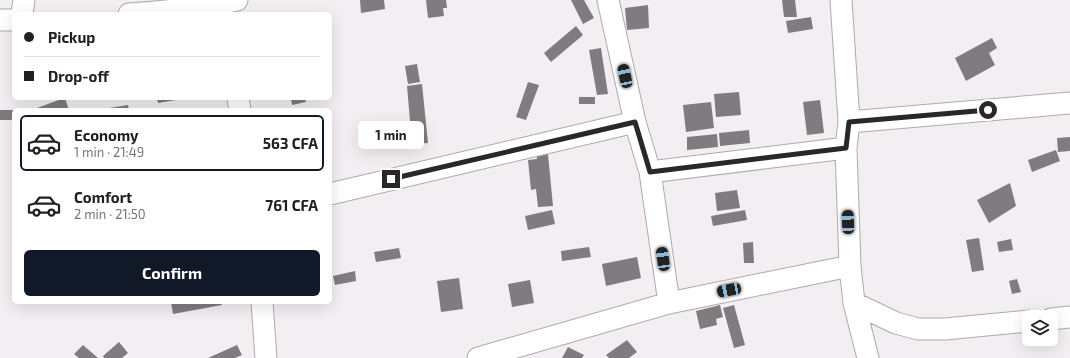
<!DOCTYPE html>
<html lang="en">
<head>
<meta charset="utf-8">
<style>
  :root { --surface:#fff; --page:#f2f2f2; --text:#202124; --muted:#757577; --line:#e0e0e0; --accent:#111827 }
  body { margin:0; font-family:"Exo 2",sans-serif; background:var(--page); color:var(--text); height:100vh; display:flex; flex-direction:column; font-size:15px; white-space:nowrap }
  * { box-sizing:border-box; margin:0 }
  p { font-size:13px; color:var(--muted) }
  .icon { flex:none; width:22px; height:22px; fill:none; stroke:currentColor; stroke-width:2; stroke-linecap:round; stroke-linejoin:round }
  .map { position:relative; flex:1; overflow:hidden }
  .sheet { position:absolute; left:12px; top:108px; width:320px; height:196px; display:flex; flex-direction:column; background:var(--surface); border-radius:6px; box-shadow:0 4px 16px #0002 }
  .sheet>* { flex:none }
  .banner { position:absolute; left:12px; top:12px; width:320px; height:88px; border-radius:6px; box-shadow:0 4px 16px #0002; display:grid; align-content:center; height:88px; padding:0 12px; background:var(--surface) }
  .fabs { position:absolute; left:1022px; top:310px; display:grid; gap:8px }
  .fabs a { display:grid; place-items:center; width:36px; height:36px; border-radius:6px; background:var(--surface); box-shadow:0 4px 16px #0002; font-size:20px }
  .end { position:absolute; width:18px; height:18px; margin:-9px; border:5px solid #292728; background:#fff; box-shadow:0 0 0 2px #fff }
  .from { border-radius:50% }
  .bubble { position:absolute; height:28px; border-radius:6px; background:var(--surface); box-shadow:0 4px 16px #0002; font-size:13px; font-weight:700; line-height:28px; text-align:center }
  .car { position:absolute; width:12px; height:24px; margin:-12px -6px; border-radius:5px; box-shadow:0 0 3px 1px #0007; background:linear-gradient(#222 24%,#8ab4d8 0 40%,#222 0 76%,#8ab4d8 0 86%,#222 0) }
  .banner b { display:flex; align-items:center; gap:14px; height:38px; font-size:15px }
  .banner b+b { border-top:1px solid var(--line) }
  .banner i { width:10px; height:10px; background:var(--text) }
  ul { padding:7px 0 0; list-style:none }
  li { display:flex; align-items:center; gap:12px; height:56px; margin:0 8px 6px; padding:0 4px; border:2px solid transparent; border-radius:6px }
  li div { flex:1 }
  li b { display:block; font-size:15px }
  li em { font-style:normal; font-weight:700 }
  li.selected { border-color:var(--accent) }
  li>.icon { width:36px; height:36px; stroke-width:1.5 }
  .primary-button { display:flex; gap:8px; margin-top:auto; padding:8px 12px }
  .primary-button a { flex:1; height:46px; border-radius:6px; background:var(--accent); color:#fff; font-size:16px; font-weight:700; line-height:46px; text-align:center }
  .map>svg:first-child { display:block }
  .building { fill:#7f7b7e }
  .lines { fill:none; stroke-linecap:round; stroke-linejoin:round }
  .street-casing { stroke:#aea9ac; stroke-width:23 }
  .street { stroke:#fff; stroke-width:21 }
  .route { stroke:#292728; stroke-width:5 }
</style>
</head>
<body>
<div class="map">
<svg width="1070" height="358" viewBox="0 0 1070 358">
  <rect width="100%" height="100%" fill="#f3eef1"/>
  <!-- building -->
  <path class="building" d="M 360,0 L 384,0 L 385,9 L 361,13 Z
    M 426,0 L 446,0 L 447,8 L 443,8 L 444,16 L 428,18 Z
    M 571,0 L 584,0 L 594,18 L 583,24 Z
    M 782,0 L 795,0 L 797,17 L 784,17 Z
    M 648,5 L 649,28 L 627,30 L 625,8 Z
    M 811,17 L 813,29 L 788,33 L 786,21 Z
    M 576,26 L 583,35 L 551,62 L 544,53 Z
    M 992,38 L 997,48 L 989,53 L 995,65 L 966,81 L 955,58 Z
    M 601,48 L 608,94 L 597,95 L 589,50 Z
    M 417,64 L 420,82 L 408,84 L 405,66 Z
    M 528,82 L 539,85 L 526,120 L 516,117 Z
    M 422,84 L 428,143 L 412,144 L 407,86 Z
    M 739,92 L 741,115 L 716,117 L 714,94 Z
    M 579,97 L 595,97 L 595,104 L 579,104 Z
    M 64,98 L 65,98 L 69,110 L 38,110 L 37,108 Z
    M 157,98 L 176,98 L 176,100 L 158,103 Z
    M 291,98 L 305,98 L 306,102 L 292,105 Z
    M 820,100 L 824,133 L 807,135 L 803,102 Z
    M 711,102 L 714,128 L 686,132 L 683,105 Z
    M 128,105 L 129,110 L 103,110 L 103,109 Z
    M 0,110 L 13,110 L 13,120 L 0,120 Z
    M 749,130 L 750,143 L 720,146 L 719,133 Z
    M 717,134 L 718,147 L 687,150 L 687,137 Z
    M 1070,137 L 1070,151 L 1058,152 L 1057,138 Z
    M 547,144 L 553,206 L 538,207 L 536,189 L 531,190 L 528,160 L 537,159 L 536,145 Z
    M 1056,150 L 1060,161 L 1032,172 L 1028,160 Z
    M 1010,183 L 1016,206 L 989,223 L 977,200 Z
    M 737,190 L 740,208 L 717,211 L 715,193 Z
    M 552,210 L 555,224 L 528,230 L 525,216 Z
    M 745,210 L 747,220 L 713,226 L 711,216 Z
    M 979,238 L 984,270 L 972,272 L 966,240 Z
    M 1011,239 L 1013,250 L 999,252 L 997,242 Z
    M 753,242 L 754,263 L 744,263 L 743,243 Z
    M 589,247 L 591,257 L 562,261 L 561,251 Z
    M 399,248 L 401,258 L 376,262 L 374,252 Z
    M 637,257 L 641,278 L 606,286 L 602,264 Z
    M 355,271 L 356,281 L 335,285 L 333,276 Z
    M 459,278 L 463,309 L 441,312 L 437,281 Z
    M 1017,279 L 1021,292 L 1012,294 L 1009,281 Z
    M 530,280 L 534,303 L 512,307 L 508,284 Z
    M 171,302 L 221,302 L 222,305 L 173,314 Z
    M 720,305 L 723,317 L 716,319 L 717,325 L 700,329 L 696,311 Z
    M 734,305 L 745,345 L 734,348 L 723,308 Z
    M 627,340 L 637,352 L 629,358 L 609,358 L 606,355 Z
    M 119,342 L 128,353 L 122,358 L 104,358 L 103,356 Z
    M 83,345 L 98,358 L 79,358 L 74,354 Z
    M 237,345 L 242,355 L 235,358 L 208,358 Z
    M 568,347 L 584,355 L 582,358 L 562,358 Z"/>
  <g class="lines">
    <defs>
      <path id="street" d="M 608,0 L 635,122 L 650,172 L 669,303
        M 841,0 L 849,122 L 846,148 L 850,266 L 854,303 L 868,358
        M 219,4 L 237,0
        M 22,14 L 24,0
        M 129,14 C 160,12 189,9 219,4 L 220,14
        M 0,20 L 14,20
        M 238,98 L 240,110
        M 849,122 L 1070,103
        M 650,172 L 846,148
        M 330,194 L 635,122
        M 262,302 L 266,358
        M 854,303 L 896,323 L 918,329 L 945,329 L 1029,321
        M 1051,319 L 1070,317
        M 478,358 L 669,303 L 850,266"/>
    </defs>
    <!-- street casing -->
    <use href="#street" class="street-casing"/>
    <!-- street -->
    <use href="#street" class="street"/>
  </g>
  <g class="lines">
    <!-- route -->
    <path class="route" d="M 391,179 L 635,122 L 650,172 L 846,148 L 849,122 L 988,110"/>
  </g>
</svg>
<div class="fabs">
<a><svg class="icon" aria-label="layers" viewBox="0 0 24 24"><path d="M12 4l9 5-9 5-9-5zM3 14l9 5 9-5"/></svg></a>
</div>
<i class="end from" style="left:988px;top:110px"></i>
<i class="end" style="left:391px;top:179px"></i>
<div class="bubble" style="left:358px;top:121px;width:66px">1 min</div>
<i class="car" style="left:625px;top:76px;rotate:348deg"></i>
<i class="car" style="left:848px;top:222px;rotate:358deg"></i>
<i class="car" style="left:663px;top:259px;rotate:352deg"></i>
<i class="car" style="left:729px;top:290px;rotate:259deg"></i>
<div class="banner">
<b><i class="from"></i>Pickup</b>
<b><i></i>Drop-off</b>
</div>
<section class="sheet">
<ul>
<li class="selected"><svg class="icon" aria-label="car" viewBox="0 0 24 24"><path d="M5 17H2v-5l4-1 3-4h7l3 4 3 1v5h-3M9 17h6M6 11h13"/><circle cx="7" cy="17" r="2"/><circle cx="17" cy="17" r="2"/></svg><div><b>Economy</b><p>1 min · 21:49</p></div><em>563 CFA</em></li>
<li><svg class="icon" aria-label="car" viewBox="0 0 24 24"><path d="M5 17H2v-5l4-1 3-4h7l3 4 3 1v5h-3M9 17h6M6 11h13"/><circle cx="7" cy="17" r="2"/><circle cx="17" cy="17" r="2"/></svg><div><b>Comfort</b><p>2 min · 21:50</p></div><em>761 CFA</em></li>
</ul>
<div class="primary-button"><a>Confirm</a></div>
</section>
</div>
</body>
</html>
